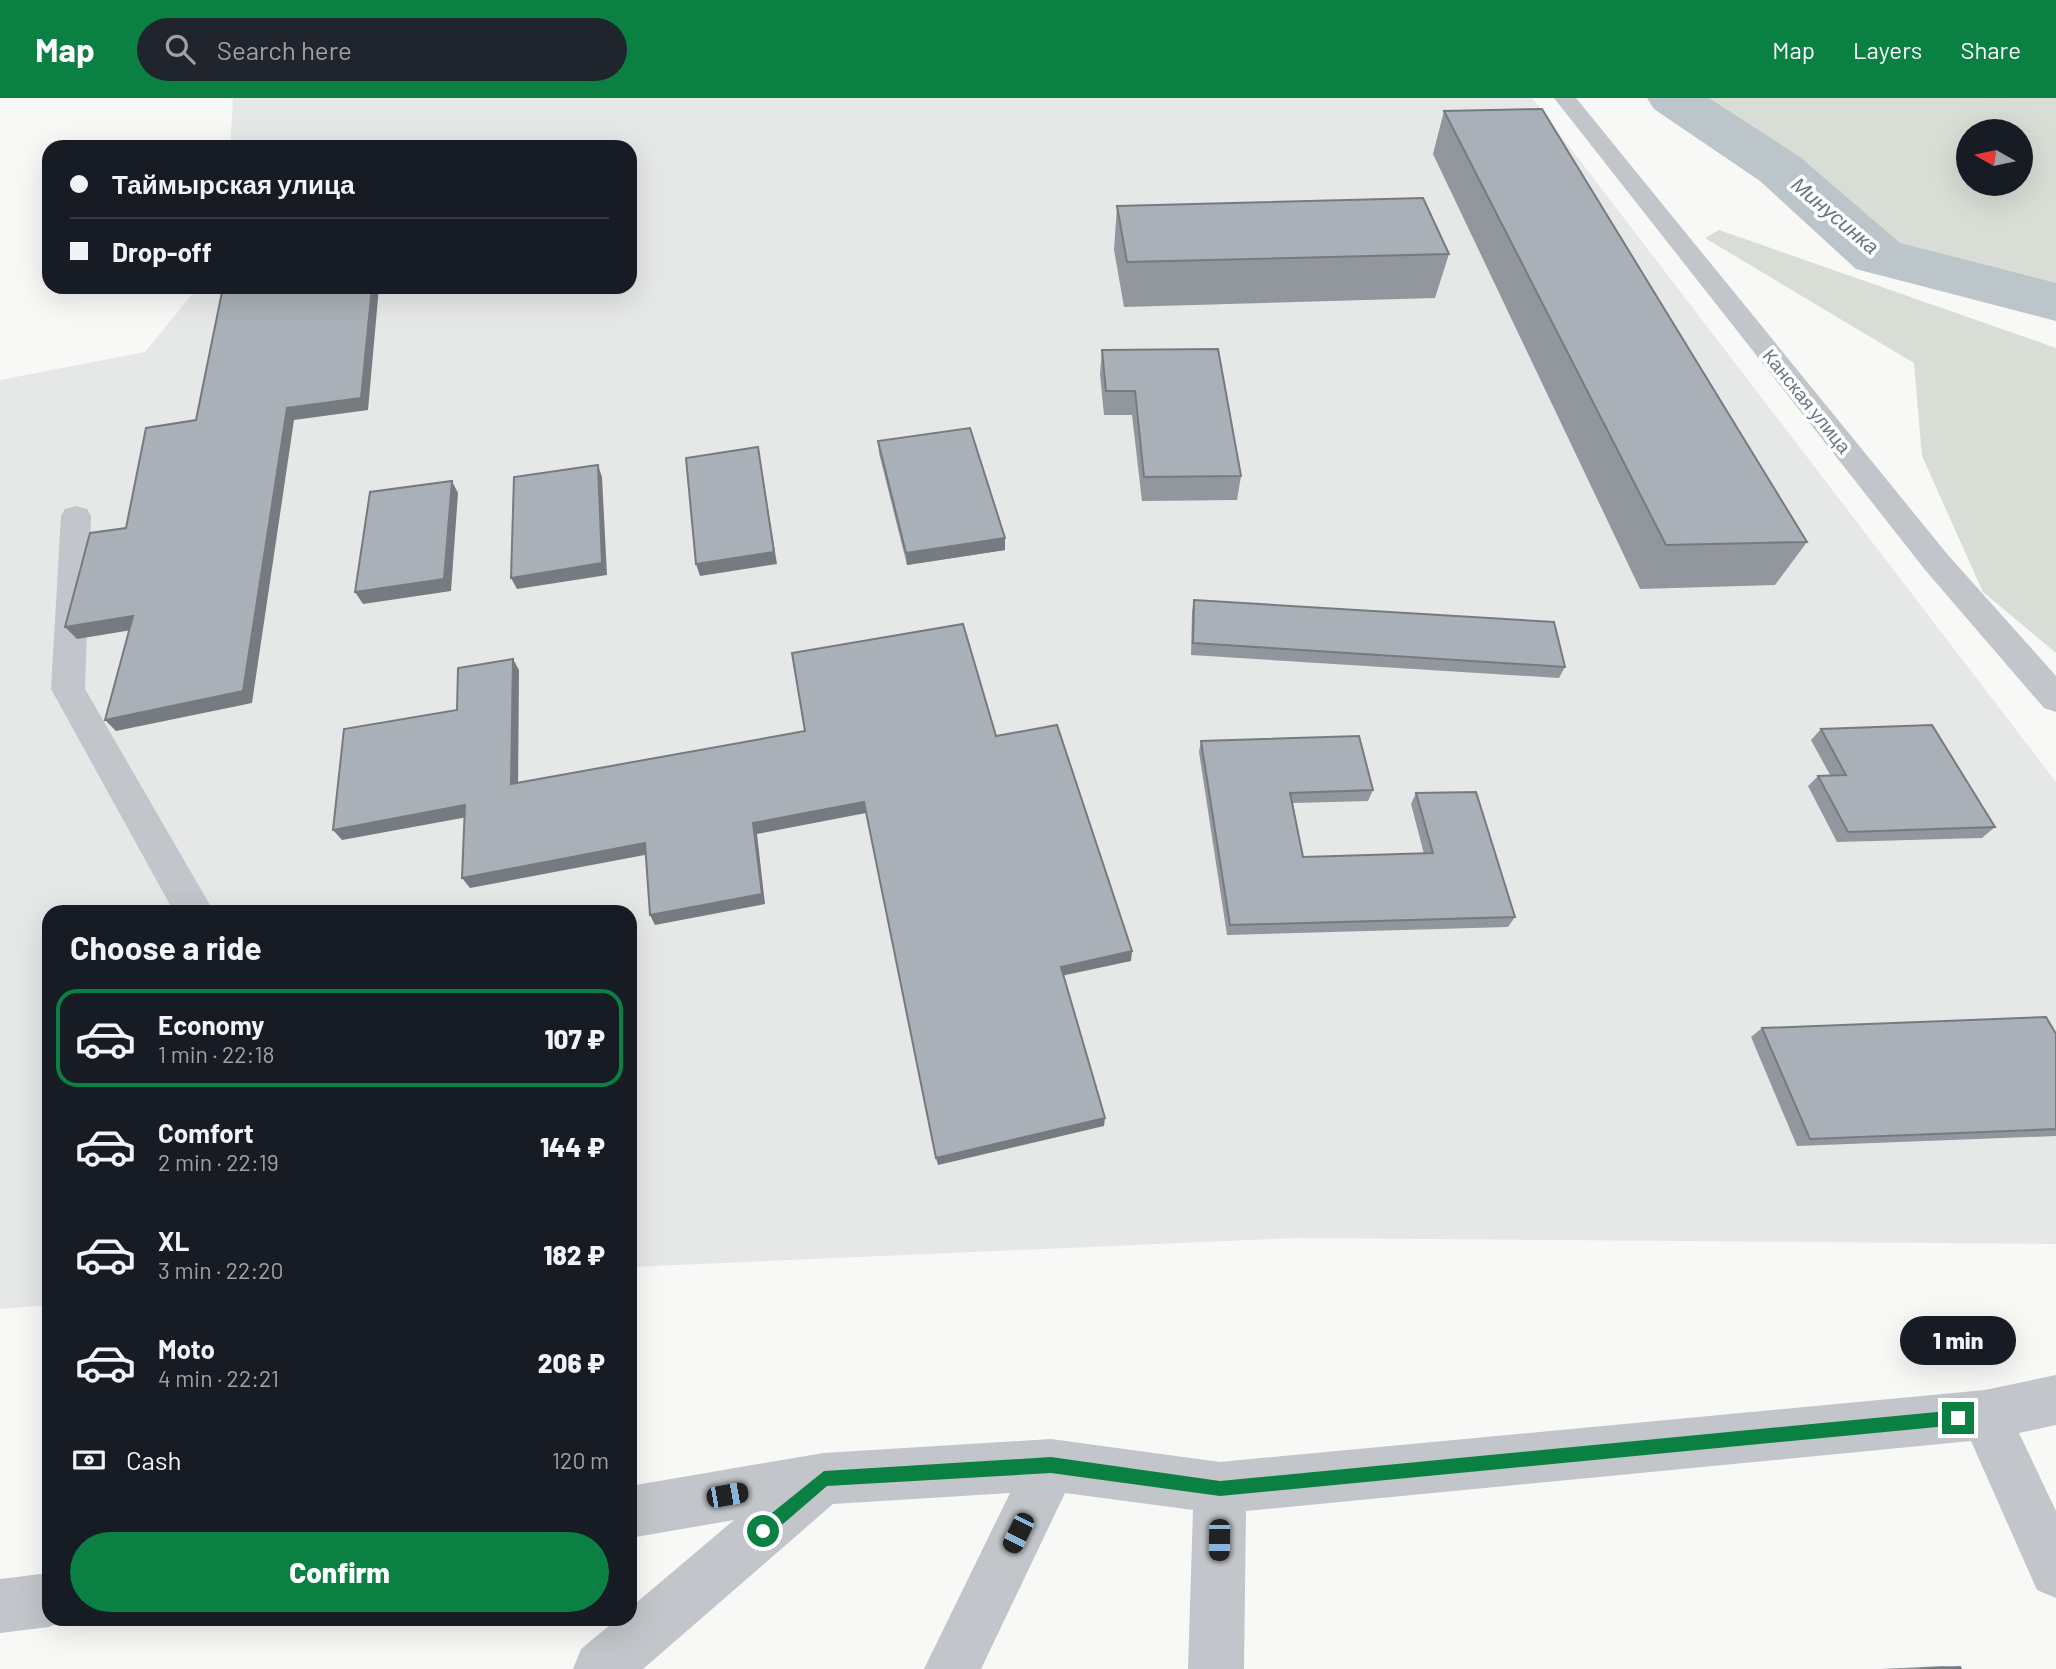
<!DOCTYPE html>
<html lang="en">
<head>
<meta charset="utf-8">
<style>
  :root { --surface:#171b24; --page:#20242c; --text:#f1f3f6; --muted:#9ea1a6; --line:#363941; --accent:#0b8043 }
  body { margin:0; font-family:Barlow,sans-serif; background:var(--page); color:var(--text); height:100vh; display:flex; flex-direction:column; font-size:26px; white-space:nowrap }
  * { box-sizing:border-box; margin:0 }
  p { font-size:23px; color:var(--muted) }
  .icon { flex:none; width:38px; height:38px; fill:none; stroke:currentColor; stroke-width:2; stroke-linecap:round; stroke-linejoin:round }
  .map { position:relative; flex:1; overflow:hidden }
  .details { position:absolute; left:42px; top:807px; width:595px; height:721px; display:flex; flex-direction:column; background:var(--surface); border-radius:21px; box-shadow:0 7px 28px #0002 }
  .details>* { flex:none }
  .guide { position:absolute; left:42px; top:42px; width:595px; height:154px; border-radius:21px; box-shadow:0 7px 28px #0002; display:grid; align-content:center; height:154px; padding:0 28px; background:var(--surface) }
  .needle { width:46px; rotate:279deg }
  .tools { position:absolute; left:1956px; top:21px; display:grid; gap:14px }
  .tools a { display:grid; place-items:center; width:77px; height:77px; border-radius:50%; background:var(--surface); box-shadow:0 7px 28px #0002; font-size:35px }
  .end { position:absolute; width:32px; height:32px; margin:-16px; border:9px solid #0b8043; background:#fff; box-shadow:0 0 0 4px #fff }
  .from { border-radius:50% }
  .bubble { position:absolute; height:49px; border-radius:24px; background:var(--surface); box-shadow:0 7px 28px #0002; font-size:23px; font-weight:800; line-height:49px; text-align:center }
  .car { position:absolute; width:21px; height:42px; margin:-21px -10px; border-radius:9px; box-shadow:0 0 5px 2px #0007; background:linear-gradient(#222 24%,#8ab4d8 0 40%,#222 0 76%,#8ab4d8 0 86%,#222 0) }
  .guide b { display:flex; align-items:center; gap:24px; height:66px; font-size:26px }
  .guide b+b { border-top:2px solid var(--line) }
  .guide i { width:18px; height:18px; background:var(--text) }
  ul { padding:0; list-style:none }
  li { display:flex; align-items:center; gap:21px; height:98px; margin:0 14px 10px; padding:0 14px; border:4px solid transparent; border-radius:21px }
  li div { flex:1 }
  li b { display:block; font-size:26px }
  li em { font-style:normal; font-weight:800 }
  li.current { border-color:var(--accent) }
  li>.icon { width:63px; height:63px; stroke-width:1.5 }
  h2 { padding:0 28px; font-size:32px; line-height:84px }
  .pay { display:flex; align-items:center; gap:18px; height:77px; padding:0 28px; font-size:26px }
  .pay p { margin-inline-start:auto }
  .action { display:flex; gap:14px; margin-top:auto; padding:14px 28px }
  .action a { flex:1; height:80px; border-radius:42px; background:var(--accent); color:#fff; font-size:28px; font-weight:800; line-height:80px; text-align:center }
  header { display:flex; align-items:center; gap:42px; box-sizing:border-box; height:98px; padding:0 35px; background:var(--accent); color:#fff }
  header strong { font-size:33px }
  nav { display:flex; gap:38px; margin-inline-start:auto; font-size:24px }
  .search { width:490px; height:63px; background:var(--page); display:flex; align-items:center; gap:18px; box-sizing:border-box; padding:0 24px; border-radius:38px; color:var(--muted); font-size:26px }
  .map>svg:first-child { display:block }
  .built { fill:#e6e7e7 }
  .green { fill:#d8ddd5; fill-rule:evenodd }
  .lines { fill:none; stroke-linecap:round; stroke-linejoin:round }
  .river { fill:#bbc5ca; fill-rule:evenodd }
  .minor { fill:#c2c5c9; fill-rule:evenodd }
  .wall { fill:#91979d }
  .shaded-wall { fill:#767b80 }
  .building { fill:#a9b0b7; stroke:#767b80; stroke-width:2 }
  .route { fill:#0b8043 }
  .labels { text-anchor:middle; stroke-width:7; stroke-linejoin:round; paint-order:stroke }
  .far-street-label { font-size:19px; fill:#697786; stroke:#fff }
  .far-water-label { font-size:21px; font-style:italic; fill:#647881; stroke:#fff }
</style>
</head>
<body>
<header>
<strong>Map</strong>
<div class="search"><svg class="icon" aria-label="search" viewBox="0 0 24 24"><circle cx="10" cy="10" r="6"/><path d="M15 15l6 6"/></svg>Search here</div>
<nav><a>Map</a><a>Layers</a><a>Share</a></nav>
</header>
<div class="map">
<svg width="2056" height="1571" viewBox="0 0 2056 1571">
  <rect width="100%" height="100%" fill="#f8f8f6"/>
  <!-- built -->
  <path class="built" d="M 233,0 L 1532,0 L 2056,684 L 2056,1146 L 1296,1140 L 630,1169 L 630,814 L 49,814 L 49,1207 L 0,1211 L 0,282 L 145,254 L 198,189 L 630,189 L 630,49 L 230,49 Z"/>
  <!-- green -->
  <path class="green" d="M 1690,0 L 2056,0 L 2056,187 L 1851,134 L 1706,45 ZM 1969,33 L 2021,33 L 2021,86 L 1969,86 Z
    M 1719,132 L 2056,250 L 2056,555 L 1983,494 L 1922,358 L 1914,265 L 1705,140 Z"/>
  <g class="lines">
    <!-- river -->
    <path class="river" d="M 1647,0 L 1709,0 L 1800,59 L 1900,145 L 2056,185 L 2056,223 L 1856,171 L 1760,83 L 1654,11 Z"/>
    <!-- minor -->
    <path class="minor" d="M 1554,0 L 1576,0 L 1948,457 L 2056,578 L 2056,614 L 2044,610 L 1926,473 Z
      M 76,408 L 87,411 L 91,418 L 85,591 L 214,814 L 174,814 L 51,591 L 61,418 L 65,411 Z
      M 2056,1277 L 2056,1327 L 2019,1335 L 2056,1413 L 2056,1500 L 2037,1492 L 1971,1343 L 1246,1413 L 1244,1571 L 1188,1571 L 1193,1412 L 1065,1395 L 981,1571 L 924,1571 L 1010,1395 L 833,1406 L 643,1571 L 573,1571 L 581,1551 L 617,1521 L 630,1521 L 630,1510 L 734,1422 L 630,1440 L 630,1388 L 823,1355 L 1051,1341 L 1220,1364 L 1985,1292 Z
      M 49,1475 L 49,1521 L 68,1521 L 49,1529 L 0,1535 L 0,1481 Z"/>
  </g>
  <!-- wall -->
  <path class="wall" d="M 1444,13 L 1807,444 L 1775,487 L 1640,491 L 1433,56 Z
    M 1117,108 L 1449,156 L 1435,200 L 1124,209 L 1114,152 Z
    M 1102,252 L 1241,378 L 1237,402 L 1142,403 L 1132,317 L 1104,317 L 1100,276 Z
    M 878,343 L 1005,440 L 1005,452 L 907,467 L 879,355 Z
    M 1194,502 L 1565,569 L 1559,580 L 1191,557 L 1192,514 Z
    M 1821,631 L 1995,729 L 1982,740 L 1837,744 L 1808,688 L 1818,678 L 1830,677 L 1811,642 Z
    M 1201,643 L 1373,692 L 1368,703 L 1293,705 L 1303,759 L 1424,756 L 1411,706 L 1416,695 L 1515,819 L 1508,829 L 1227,837 L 1199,654 Z
    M 1762,930 L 2056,936 L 2056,1038 L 1797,1048 L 1751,939 Z
    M 1941,1568 L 1960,1569 L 1961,1571 L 1881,1571 Z"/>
  <!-- shaded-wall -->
  <path class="shaded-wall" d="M 372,189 L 379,189 L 368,312 L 294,322 L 252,605 L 116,633 L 105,622 L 287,310 Z
    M 758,349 L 777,466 L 700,478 L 696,466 Z
    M 598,367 L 602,379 L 607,477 L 517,491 L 511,480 Z
    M 452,383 L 458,395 L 451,493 L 363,506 L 355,494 Z
    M 1005,440 L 1005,452 L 907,467 L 906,455 Z
    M 133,518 L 144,530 L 77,541 L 65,529 Z
    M 513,561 L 519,572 L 518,697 L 511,686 Z
    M 864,704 L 866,715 L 757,736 L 765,806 L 655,827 L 650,817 L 753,725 Z
    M 465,707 L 473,718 L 342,742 L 333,732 Z
    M 645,745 L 650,756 L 470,790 L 462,780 Z
    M 1132,853 L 1131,863 L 1061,878 L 1061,869 Z
    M 1105,1020 L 1104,1028 L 938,1067 L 936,1060 Z"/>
  <!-- building -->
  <path class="building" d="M 1542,11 L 1807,444 L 1666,447 L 1444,13 Z
    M 1423,100 L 1449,156 L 1127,164 L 1117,108 Z
    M 223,189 L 372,189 L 361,300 L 287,310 L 243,593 L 105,622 L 133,518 L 65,529 L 90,435 L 126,430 L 146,330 L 196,322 Z
    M 1218,251 L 1241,378 L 1144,379 L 1135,293 L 1106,293 L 1102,252 Z
    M 970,330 L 1005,440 L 906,455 L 878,343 Z
    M 758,349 L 774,454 L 696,466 L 686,360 Z
    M 598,367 L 602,465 L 511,480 L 514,379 Z
    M 452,383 L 444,481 L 355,494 L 370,394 Z
    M 1194,502 L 1554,524 L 1565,569 L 1193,545 Z
    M 963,526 L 996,638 L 1057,627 L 1132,853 L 1061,869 L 1105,1020 L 936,1060 L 864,704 L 753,725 L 762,796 L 650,817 L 645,745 L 462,780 L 465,707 L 333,732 L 344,631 L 457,612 L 458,570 L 513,561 L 511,686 L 805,633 L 792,555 Z
    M 1932,627 L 1995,729 L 1848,734 L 1818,678 L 1846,677 L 1821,631 Z
    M 1359,638 L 1373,692 L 1290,695 L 1303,759 L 1433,755 L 1416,695 L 1476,694 L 1515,819 L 1230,827 L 1201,643 Z
    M 2046,919 L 2056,936 L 2056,1031 L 1810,1041 L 1762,930 Z
    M 1960,1569 L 1961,1571 L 1920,1571 Z"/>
  <!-- route -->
  <path class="route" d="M 1958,1312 L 1963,1314 L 1965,1320 L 1963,1325 L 1958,1327 L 1220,1398 L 1051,1375 L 827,1388 L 769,1438 L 763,1441 L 757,1438 L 755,1433 L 757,1427 L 824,1373 L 1051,1359 L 1220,1383 Z"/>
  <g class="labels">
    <!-- far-street labels -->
    <g class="far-street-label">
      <text transform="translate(1807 303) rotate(51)" y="7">Канская улица</text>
    </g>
    <!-- far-water labels -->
    <g class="far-water-label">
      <text transform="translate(1835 118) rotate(40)" y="7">Минусинка</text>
    </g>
  </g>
</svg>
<div class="tools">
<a><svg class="needle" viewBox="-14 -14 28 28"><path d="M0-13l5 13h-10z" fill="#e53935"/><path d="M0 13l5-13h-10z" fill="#9ea1a6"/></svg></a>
</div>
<i class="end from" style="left:763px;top:1433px"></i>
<i class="end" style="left:1958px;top:1320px"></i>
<div class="bubble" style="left:1900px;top:1218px;width:116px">1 min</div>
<i class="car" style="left:727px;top:1397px;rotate:80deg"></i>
<i class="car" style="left:1018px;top:1435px;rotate:206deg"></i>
<i class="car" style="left:1219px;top:1442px;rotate:181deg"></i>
<div class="guide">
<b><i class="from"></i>Таймырская улица</b>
<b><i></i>Drop-off</b>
</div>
<section class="details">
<h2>Choose a ride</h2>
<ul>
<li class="current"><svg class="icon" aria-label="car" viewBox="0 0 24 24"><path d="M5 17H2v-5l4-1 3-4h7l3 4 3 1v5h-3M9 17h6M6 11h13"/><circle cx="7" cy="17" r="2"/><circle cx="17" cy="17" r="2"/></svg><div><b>Economy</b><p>1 min · 22:18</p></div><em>107 ₽</em></li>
<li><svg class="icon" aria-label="car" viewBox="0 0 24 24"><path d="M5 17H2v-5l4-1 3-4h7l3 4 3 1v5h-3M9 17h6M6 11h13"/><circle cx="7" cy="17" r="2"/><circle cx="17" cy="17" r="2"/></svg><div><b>Comfort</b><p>2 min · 22:19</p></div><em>144 ₽</em></li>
<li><svg class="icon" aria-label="car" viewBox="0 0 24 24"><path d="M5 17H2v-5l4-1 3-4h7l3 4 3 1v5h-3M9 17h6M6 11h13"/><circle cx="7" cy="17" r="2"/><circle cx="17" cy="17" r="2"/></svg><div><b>XL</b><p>3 min · 22:20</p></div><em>182 ₽</em></li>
<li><svg class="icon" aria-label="car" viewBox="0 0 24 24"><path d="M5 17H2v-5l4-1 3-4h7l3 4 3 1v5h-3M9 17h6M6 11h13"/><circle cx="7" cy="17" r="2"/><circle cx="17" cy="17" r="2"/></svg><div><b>Moto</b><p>4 min · 22:21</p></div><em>206 ₽</em></li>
</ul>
<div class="pay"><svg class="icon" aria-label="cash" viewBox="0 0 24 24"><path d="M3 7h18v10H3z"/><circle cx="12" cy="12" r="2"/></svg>Cash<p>120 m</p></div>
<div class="action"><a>Confirm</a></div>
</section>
</div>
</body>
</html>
